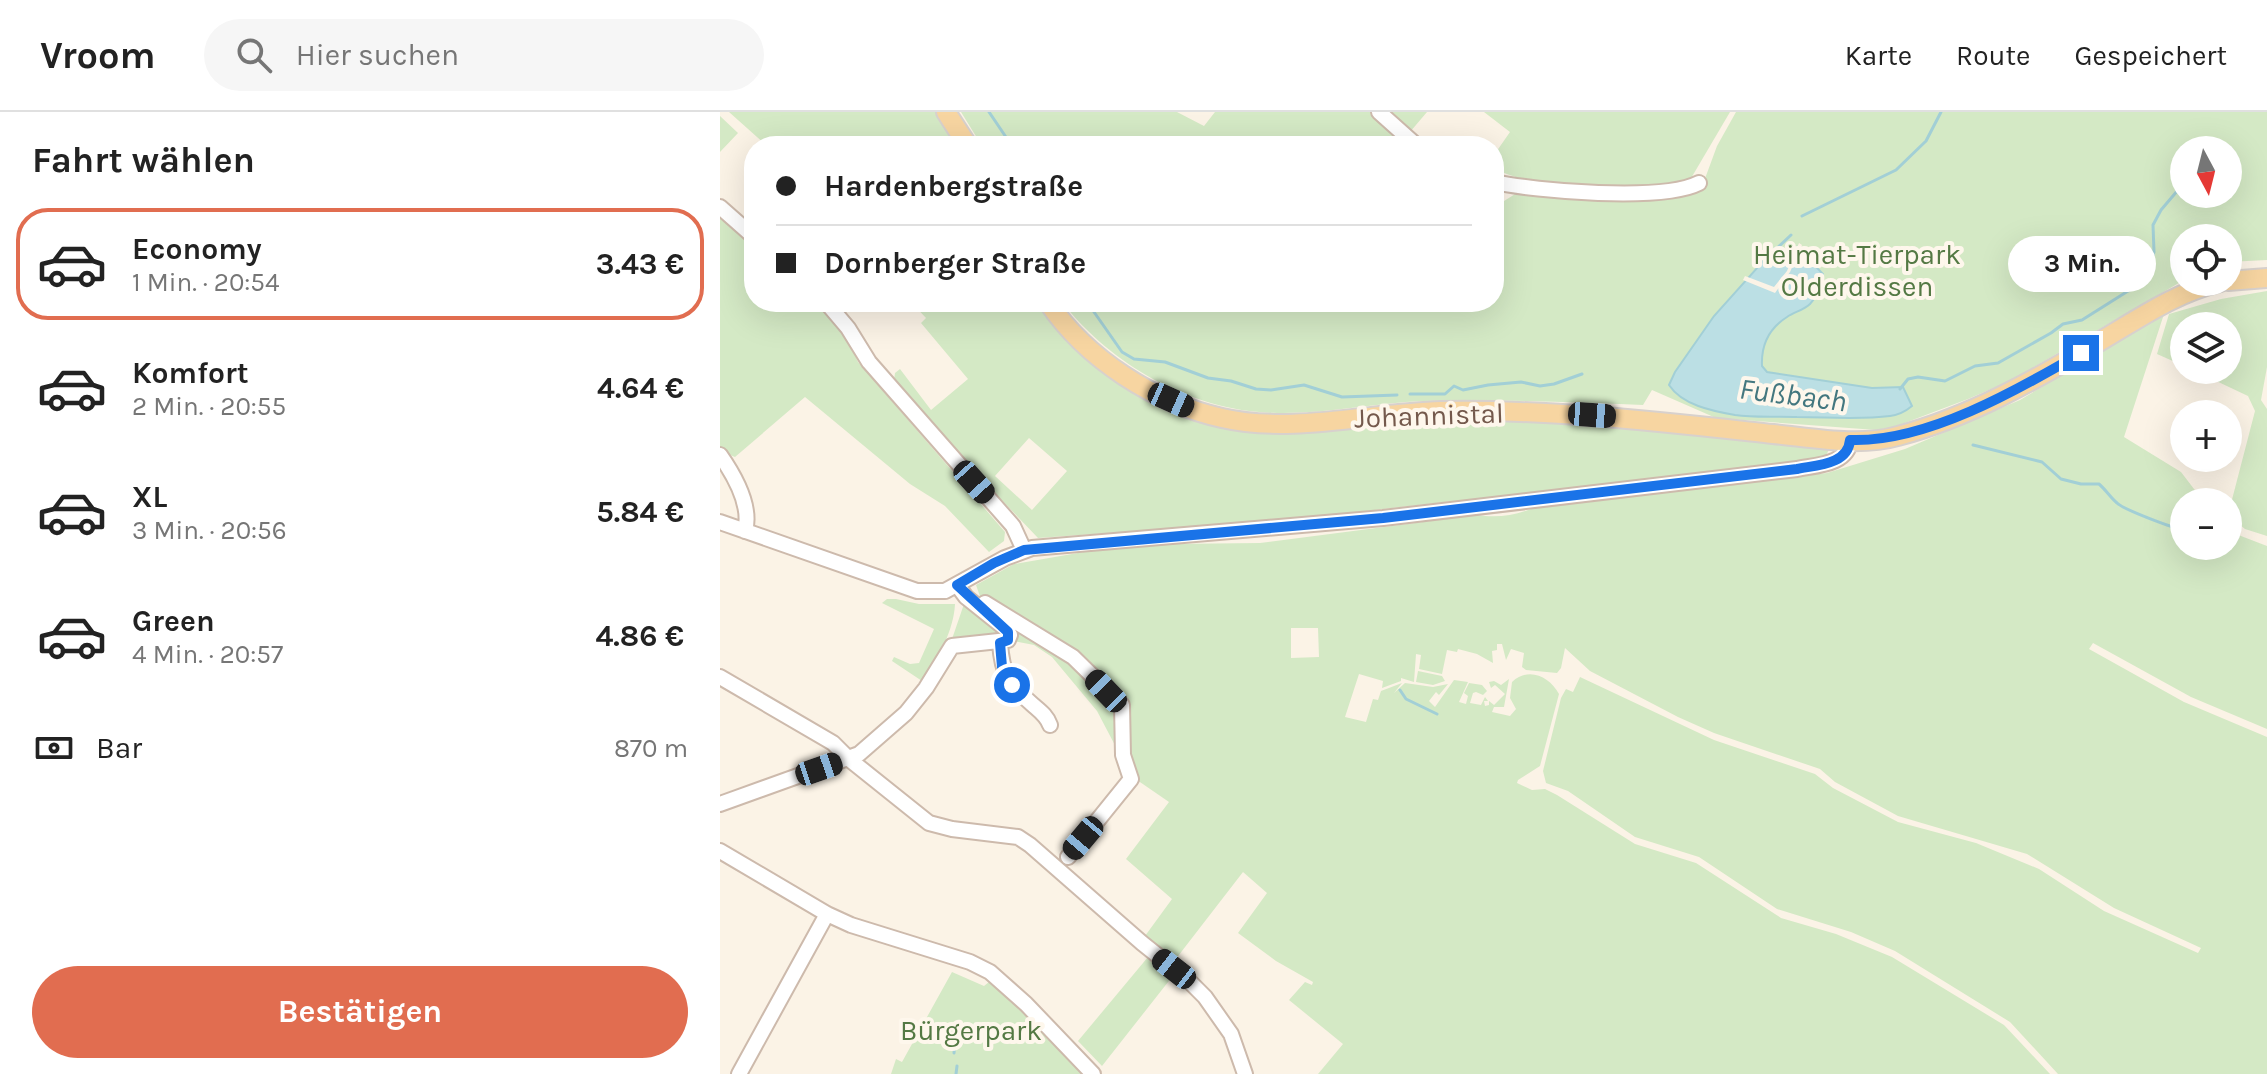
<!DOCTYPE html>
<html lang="de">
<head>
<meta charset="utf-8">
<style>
  :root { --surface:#fff; --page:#f6f6f6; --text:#222; --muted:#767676; --line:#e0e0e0; --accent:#e16d50 }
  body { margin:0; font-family:Karla,sans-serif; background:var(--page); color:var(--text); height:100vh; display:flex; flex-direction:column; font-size:30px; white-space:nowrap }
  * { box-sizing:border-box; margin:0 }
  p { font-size:26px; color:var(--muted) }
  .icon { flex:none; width:44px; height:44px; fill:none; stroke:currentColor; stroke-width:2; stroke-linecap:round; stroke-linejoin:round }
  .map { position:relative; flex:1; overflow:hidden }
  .side { display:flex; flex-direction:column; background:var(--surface); width:720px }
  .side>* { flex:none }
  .guide { position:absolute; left:24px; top:24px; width:760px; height:176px; border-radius:32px; box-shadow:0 8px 32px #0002; display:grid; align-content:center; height:176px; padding:0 32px; background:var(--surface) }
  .needle { width:52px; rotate:173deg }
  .fabs { position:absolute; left:1450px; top:24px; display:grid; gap:16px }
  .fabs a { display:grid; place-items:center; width:72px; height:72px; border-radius:50%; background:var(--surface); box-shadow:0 8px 32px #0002; font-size:40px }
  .end { position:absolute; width:36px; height:36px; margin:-18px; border:10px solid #1a73e8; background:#fff; box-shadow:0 0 0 4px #fff }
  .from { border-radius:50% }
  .bubble { position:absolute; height:56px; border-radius:28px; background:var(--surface); box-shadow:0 8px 32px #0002; font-size:26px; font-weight:700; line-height:56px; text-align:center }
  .car { position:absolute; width:24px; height:48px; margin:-24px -12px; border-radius:10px; box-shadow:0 0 6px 2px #0007; background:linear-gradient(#222 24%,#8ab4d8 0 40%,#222 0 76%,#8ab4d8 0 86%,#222 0) }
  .guide b { display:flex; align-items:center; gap:28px; height:76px; font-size:30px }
  .guide b+b { border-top:2px solid var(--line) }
  .guide i { width:20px; height:20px; background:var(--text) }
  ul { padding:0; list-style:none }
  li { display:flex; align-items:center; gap:24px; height:112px; margin:0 16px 12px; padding:0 16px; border:4px solid transparent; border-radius:32px }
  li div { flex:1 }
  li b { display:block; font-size:30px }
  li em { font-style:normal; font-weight:700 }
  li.selected { border-color:var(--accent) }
  li>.icon { width:72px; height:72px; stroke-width:1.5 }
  h2 { padding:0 32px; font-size:36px; line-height:96px }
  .pay { display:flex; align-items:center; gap:20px; height:88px; padding:0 32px; font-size:30px }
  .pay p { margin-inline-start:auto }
  .button { display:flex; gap:16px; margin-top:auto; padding:16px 32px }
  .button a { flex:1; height:92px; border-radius:48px; background:var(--accent); color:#fff; font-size:32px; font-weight:700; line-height:92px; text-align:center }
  header { display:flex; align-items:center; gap:48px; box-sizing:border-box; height:112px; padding:0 40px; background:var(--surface); border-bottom:2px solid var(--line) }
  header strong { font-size:38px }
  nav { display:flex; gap:44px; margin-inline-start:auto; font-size:28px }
  .search { width:560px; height:72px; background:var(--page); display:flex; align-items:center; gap:20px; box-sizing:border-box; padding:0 28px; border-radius:44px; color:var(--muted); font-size:30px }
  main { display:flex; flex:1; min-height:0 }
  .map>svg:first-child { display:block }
  .green { fill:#d4e9c5; fill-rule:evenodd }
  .water { fill:#bbdfe4; stroke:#a2cfd6; stroke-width:2 }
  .pier { fill:#fbf3e6 }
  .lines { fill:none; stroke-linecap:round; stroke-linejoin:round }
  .stream { stroke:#a2cfd6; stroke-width:3 }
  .minor-casing { stroke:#cdbaac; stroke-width:18 }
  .major-casing { stroke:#d8d1cd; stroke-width:22 }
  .minor { stroke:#fff; stroke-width:14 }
  .major { stroke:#f7d5a1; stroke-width:18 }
  .route { stroke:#1a73e8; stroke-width:10 }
  .labels { text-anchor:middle; stroke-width:8; stroke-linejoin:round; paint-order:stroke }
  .park-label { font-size:28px; fill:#547944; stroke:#fef7ec }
  .street-label { font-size:28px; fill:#74594c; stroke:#fef7ec }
  .water-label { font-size:30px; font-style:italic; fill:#43777f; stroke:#fef7ec }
</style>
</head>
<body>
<header>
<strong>Vroom</strong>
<div class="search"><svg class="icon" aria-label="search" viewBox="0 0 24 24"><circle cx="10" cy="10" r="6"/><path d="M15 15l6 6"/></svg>Hier suchen</div>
<nav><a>Karte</a><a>Route</a><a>Gespeichert</a></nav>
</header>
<main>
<section class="side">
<h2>Fahrt wählen</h2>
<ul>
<li class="selected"><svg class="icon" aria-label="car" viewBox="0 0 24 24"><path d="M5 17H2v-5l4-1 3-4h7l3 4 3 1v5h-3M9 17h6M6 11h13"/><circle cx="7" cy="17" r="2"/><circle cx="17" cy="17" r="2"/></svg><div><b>Economy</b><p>1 Min. · 20:54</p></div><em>3.43 €</em></li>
<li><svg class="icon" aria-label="car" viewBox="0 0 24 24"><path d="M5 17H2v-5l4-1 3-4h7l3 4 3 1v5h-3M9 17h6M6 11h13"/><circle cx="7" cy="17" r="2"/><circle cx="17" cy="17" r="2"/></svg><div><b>Komfort</b><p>2 Min. · 20:55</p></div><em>4.64 €</em></li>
<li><svg class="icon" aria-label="car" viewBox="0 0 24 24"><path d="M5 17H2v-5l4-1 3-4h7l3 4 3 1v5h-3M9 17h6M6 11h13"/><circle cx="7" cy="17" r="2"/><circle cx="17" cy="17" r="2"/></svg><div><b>XL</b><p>3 Min. · 20:56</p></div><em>5.84 €</em></li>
<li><svg class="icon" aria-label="car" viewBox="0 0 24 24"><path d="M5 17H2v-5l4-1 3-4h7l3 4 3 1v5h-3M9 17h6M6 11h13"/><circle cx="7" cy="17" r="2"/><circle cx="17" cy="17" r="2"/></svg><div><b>Green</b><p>4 Min. · 20:57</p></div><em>4.86 €</em></li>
</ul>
<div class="pay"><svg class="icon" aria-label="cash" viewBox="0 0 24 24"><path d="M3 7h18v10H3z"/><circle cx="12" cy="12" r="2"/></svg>Bar<p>870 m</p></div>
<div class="button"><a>Bestätigen</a></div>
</section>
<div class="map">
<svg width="1547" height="962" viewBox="0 0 1547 962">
  <rect width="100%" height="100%" fill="#fbf3e6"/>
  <!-- green -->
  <path class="green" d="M 9,0 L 219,0 L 241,34 L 47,34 Z
    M 241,0 L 457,0 L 484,14 L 495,0 L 650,0 L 689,34 L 262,34 Z
    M 666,0 L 707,0 L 690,20 Z
    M 764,0 L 1010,0 L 970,68 C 945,82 834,73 804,67 C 794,65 784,61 774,57 L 774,43 L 790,20 Z
    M 1016,0 L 1547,0 L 1547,148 L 1508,150 L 1508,126 L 1464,126 L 1464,168 L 1292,268 L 1248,287 L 1174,315 L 1156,318 L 996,306 L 932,278 L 923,293 C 850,290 776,287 703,289 C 654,291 605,302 557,301 C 474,300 392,254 342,190 L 774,190 L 774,87 L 784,89 L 800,79 L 983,72 L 997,34 ZM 1464,38 L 1508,38 L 1508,82 L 1464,82 Z
    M 0,4 L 18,21 L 0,40 Z
    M 0,104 L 34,134 L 34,190 L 97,190 L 126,224 L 138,250 L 285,420 L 284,429 L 269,440 L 225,394 L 190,372 L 85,285 L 15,345 L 0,339 Z
    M 1547,179 L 1547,255 L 1541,288 L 1547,297 L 1547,424 L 1525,417 L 1508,403 L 1535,299 L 1528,284 L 1473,258 L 1508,258 L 1508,214 L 1464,214 L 1464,254 L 1437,242 L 1449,202 L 1501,187 Z
    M 191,190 L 320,190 L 467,302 L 661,310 L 728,308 L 866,312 L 1108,335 L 1109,338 L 1106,343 L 1087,349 L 742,391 L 733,389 L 568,408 L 318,426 L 229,333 L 174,268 L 175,261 L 180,257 L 211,298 L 248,267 L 201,211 L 206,206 ZM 309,326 L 347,359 L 312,398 L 275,364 Z
    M 1444,202 L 1404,325 L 1461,360 L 1484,390 L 1464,390 L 1464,434 L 1508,434 L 1508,419 L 1547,434 L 1547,617 L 1471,585 L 1373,531 L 1369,537 L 1464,590 L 1547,625 L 1547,962 L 1338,962 L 1290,910 L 1175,839 L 1131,820 L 1057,797 L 979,745 L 915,725 L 848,679 L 826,671 L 823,659 L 841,586 L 846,577 L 853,580 L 860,565 L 994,628 L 1095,662 L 1113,676 L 1178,710 L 1256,731 L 1319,757 L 1384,799 L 1478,841 L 1481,836 L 1394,796 L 1307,742 L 1178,704 L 1115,670 L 1100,657 L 994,621 L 958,605 L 870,559 L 845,536 L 841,556 L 837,561 L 806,558 L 802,555 L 804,541 L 791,537 L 786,548 L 782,532 L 777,532 L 777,538 L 772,539 L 773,551 L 757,542 L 738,537 L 737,540 L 727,538 L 722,562 L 699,557 L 701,543 L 696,542 L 694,570 L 681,566 L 681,569 L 662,576 L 663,569 L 639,562 L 625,605 L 646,610 L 653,587 L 658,588 L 661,579 L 682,571 L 674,581 L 685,571 L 713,575 L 728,572 L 719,583 L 716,580 L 709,589 L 715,595 L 734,568 L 748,570 L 739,590 L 746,592 L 748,584 L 744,581 L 749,571 L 762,573 L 767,579 L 763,583 L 756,580 L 753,581 L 750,591 L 761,593 L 765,585 L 768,589 L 764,589 L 765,594 L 769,593 L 769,589 L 774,593 L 785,582 L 775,573 L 771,576 L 769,570 L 774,569 L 781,573 L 789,567 L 784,595 L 774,595 L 772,600 L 790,604 L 796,597 L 790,586 L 792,570 C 809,554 830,565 839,582 L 820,654 L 798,668 L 797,671 L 812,678 L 825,677 L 837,683 L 915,732 L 976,751 L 1061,806 L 1116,822 L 1172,845 L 1284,913 L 1330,962 L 598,962 L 623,932 L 569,888 L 585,870 L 592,873 L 593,870 L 556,849 L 518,821 L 547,781 L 523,760 L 455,848 L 425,824 L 452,787 L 406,747 L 449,690 L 417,668 L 408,658 L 377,599 L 332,545 L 314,533 L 294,529 L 263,493 L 256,473 L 294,452 L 375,438 L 450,432 L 540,431 L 757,403 C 776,406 792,404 811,397 L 1107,361 L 1185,337 L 1300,288 ZM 571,516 L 598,516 L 599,545 L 571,546 Z
    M 167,487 L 176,487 L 199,492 L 235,492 C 234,517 218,549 202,569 L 172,549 L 174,545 L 190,552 L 199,551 L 214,517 L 162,491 Z
    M 244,492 L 282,522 L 280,524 L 241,524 L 232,527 Z
    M 698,559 L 722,564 L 725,569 L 713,573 L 696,570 Z
    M 428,845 L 452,865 L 382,954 L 358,929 Z
    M 232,860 L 264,874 L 269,870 L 303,899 L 362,962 L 171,962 L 176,947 L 182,950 Z"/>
  <!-- water -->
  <path class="water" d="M 1077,135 L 1103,162 C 1101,173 1098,184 1090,192 C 1084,198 1074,200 1067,205 C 1048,217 1041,233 1042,254 L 1047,260 L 1152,276 L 1183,275 L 1192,294 C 1186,299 1178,303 1170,304 C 1139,308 1107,305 1077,305 C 1057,304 1035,306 1015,303 C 992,299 962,293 949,273 L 955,260 L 994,204 L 1055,136 L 1069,142 Z"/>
  <!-- pier -->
  <path class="pier" d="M 1079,131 L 1082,133 L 1070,160 L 1055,181 L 1023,168 L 1025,164 L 1054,175 L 1067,159 Z"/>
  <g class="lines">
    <!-- stream -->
    <path class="stream" d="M 269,0 L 292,34
      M 1082,104 L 1176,58 L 1206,29 L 1221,0
      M 1054,139 L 1071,123
      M 367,190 L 402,240 L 414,247 L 445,250 L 488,266 L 511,269 L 536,277 L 551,278 L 584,273 L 622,285 L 677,283
      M 1180,277 L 1188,267 L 1198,265 L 1225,269 L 1255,254 L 1278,251 L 1331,221 L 1343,212 L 1362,208 L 1416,174 L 1427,162 L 1434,140 L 1433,113 L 1441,98 L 1458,78 L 1464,56
      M 690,282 L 725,282 L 734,274 L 743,278 L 768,273 L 801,270 L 820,274 L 834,272 L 862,262
      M 1253,333 L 1322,350 L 1341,367 L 1361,372 L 1379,372 C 1386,378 1390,385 1397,391 C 1403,397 1456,418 1464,417
      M 680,578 L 686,587 L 717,602
      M 234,941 L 235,931 L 243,918
      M 236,962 L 237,954"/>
    <defs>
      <path id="minor" d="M 659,0 L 697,34
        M 774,70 C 816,79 942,90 979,71
        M 0,95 L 34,125
        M 106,190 L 128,216 L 149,250 L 293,414 L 304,438
        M 0,343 C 14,363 32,394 25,419
        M 0,410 L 197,479 L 225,479 L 285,446 L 312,436 L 663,406 L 1077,357 C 1096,353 1128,353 1130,328
        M 265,491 L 353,545 L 402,593 L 403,643 L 411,667 L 348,745
        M 280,531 C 282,563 289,572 313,593 C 320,599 327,604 330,613
        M 0,565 L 113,631 L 129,647 L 209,711 L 232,717 L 298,725 L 310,733 L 422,831 L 467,867 L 485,885 L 511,922 L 525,962
        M 0,692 L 139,642 L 186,601 L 206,576 L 232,534 L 288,528 L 290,523 L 286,517 L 246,485 L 237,473
        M 0,739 L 107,802 L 131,813 L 250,850 L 270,860 L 306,892 L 373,962
        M 19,962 L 107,802"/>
      <path id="major" d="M 226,0 L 248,34
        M 1508,169 L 1547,166
        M 328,190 C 366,247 435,291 502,306 C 571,322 650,301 721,299 C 833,297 942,310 1053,322 C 1094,326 1139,335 1178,324 C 1249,305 1315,268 1377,231 C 1417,208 1454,181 1500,170"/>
    </defs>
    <!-- minor casing -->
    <use href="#minor" class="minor-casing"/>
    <!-- major casing -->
    <use href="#major" class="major-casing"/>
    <!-- minor -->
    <use href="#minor" class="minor"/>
    <!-- major -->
    <use href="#major" class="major"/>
  </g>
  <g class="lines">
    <!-- route -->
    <path class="route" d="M 292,573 L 282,555 L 280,531 L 288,528 L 288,520 L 237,473 L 274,451 L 304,438 L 663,406 L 1077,357 C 1096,353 1128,353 1130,328 C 1205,331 1298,278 1361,241"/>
  </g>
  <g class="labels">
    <!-- park labels -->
    <g class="park-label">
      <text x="1137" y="152">Heimat-Tierpark<tspan x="1137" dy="32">Olderdissen</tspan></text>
      <text x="251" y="928">Bürgerpark</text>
    </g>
    <!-- street labels -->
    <g class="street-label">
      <text transform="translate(709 303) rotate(-2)" y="10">Johannistal</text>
    </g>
    <!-- water labels -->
    <g class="water-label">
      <text transform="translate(1073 283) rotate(7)" y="10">Fußbach</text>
    </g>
  </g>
</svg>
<div class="fabs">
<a><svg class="needle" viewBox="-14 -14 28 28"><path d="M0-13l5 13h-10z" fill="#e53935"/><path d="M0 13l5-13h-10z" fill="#767676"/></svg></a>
<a><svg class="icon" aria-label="locate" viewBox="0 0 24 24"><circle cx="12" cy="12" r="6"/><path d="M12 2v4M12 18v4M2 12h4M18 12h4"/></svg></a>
<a><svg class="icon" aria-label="layers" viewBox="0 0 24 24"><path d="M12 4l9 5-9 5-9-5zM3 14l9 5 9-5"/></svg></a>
<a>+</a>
<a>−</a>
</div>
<i class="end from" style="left:292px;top:573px"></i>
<i class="end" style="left:1361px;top:241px"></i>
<div class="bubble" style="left:1288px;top:124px;width:148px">3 Min.</div>
<i class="car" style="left:451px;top:288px;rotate:114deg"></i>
<i class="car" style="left:872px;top:303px;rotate:94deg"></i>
<i class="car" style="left:254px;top:370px;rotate:138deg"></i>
<i class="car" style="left:386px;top:579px;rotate:316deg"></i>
<i class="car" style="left:99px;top:657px;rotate:71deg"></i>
<i class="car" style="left:363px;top:726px;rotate:220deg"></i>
<i class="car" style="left:454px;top:857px;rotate:308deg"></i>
<div class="guide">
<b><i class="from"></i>Hardenbergstraße</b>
<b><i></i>Dornberger Straße</b>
</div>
</div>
</main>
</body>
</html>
